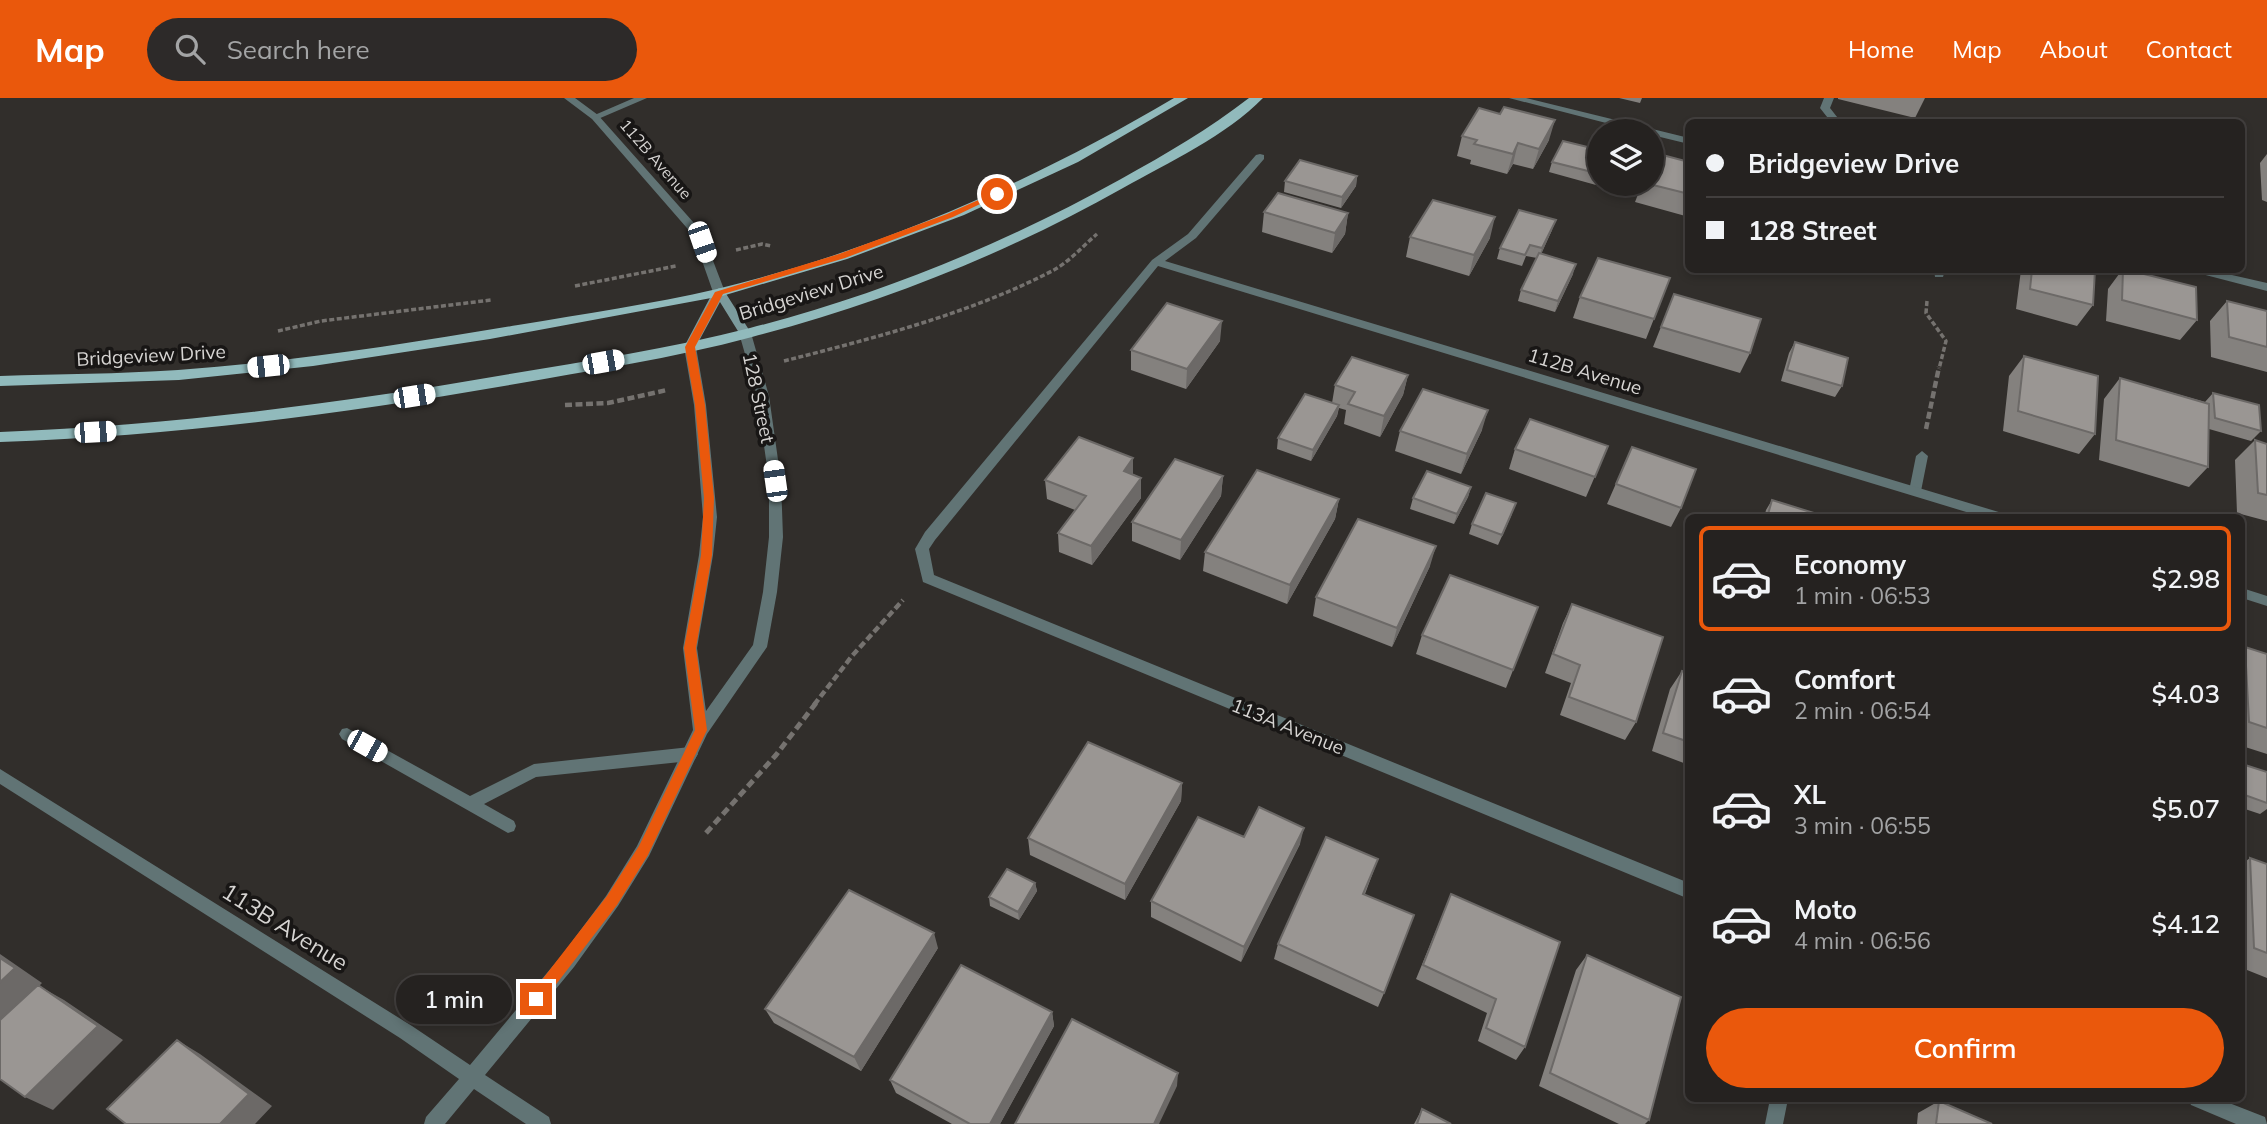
<!DOCTYPE html>
<html lang="en">
<head>
<meta charset="utf-8">
<style>
  :root { --surface:#252220; --page:#2d2a29; --text:#f1f3f6; --muted:#a3a4a5; --line:#423f3e; --accent:#ea580c }
  body { margin:0; font-family:Mulish,sans-serif; background:var(--page); color:var(--text); height:100vh; display:flex; flex-direction:column; font-size:26px; white-space:nowrap }
  * { box-sizing:border-box; margin:0 }
  p { font-size:23px; color:var(--muted) }
  .icon { flex:none; width:38px; height:38px; fill:none; stroke:currentColor; stroke-width:2; stroke-linecap:round; stroke-linejoin:round }
  .map { position:relative; flex:1; overflow:hidden }
  .drawer { position:absolute; left:1685px; top:416px; width:560px; height:588px; display:flex; flex-direction:column; background:var(--surface); border-radius:10px; box-shadow:0 4px 10px #0003,0 0 0 2px var(--line) }
  .drawer>* { flex:none }
  .hud { position:absolute; left:1685px; top:21px; width:560px; height:154px; border-radius:10px; box-shadow:0 4px 10px #0003,0 0 0 2px var(--line); display:grid; align-content:center; height:154px; padding:0 21px; background:var(--surface) }
  .tools { position:absolute; left:1587px; top:21px; display:grid; gap:14px }
  .tools a { display:grid; place-items:center; width:77px; height:77px; border-radius:50%; background:var(--surface); box-shadow:0 4px 10px #0003,0 0 0 2px var(--line); font-size:35px }
  .end { position:absolute; width:32px; height:32px; margin:-16px; border:9px solid #ea580c; background:#fff; box-shadow:0 0 0 4px #fff }
  .from { border-radius:50% }
  .bubble { position:absolute; height:49px; border-radius:24px; background:var(--surface); box-shadow:0 4px 10px #0003,0 0 0 2px var(--line); font-size:23px; font-weight:600; line-height:49px; text-align:center }
  .car { position:absolute; width:21px; height:42px; margin:-21px -10px; border-radius:9px; box-shadow:0 0 5px 2px #0007; background:linear-gradient(#fff 24%,#345 0 40%,#fff 0 76%,#345 0 86%,#fff 0) }
  .hud b { display:flex; align-items:center; gap:24px; height:66px; font-size:26px }
  .hud b+b { border-top:2px solid var(--line) }
  .hud i { width:18px; height:18px; background:var(--text) }
  ul { padding:12px 0 0; list-style:none }
  li { display:flex; align-items:center; gap:21px; height:105px; margin:0 14px 10px; padding:0 7px; border:4px solid transparent; border-radius:10px }
  li div { flex:1 }
  li b { display:block; font-size:26px }
  li em { font-style:normal; font-weight:600 }
  li.current { border-color:var(--accent) }
  li>.icon { width:63px; height:63px; stroke-width:1.5 }
  .button { display:flex; gap:14px; margin-top:auto; padding:14px 21px }
  .button a { flex:1; height:80px; border-radius:42px; background:var(--accent); color:#fff; font-size:28px; font-weight:600; line-height:80px; text-align:center }
  header { display:flex; align-items:center; gap:42px; box-sizing:border-box; height:98px; padding:0 35px; background:var(--accent); color:#fff }
  header strong { font-size:33px }
  nav { display:flex; gap:38px; margin-inline-start:auto; font-size:24px }
  .search { width:490px; height:63px; background:var(--page); display:flex; align-items:center; gap:18px; box-sizing:border-box; padding:0 24px; border-radius:38px; color:var(--muted); font-size:26px }
  .map>svg:first-child { display:block }
  .lines { fill:none; stroke-linecap:round; stroke-linejoin:round }
  .path-far2 { stroke:#75726f; stroke-width:3.5; stroke-dasharray:5 2.5; stroke-linecap:butt }
  .path-far1 { stroke:#75726f; stroke-width:4.5; stroke-dasharray:7 3.5; stroke-linecap:butt }
  .path { stroke:#75726f; stroke-width:5; stroke-dasharray:8 4.5; stroke-linecap:butt }
  .lane { fill:#617475; fill-rule:evenodd }
  .street { fill:#617475; fill-rule:evenodd }
  .secondary { fill:#7c9b9d; fill-rule:evenodd }
  .primary { fill:#91babc; fill-rule:evenodd }
  .wall { fill:#84817e }
  .shaded-wall { fill:#6c6967 }
  .building { fill:#9a9693; stroke:#6c6967; stroke-width:2 }
  .route { fill:#ea580c }
  .labels { text-anchor:middle; stroke-width:7; stroke-linejoin:round; paint-order:stroke }
  .far-street-label { font-size:16px; fill:#d6d4d2; stroke:#181615 }
  .street-label { font-size:19px; fill:#d6d4d2; stroke:#181615 }
  .near-street-label { font-size:23px; fill:#d6d4d2; stroke:#181615 }
</style>
</head>
<body>
<header>
<strong>Map</strong>
<div class="search"><svg class="icon" aria-label="search" viewBox="0 0 24 24"><circle cx="10" cy="10" r="6"/><path d="M15 15l6 6"/></svg>Search here</div>
<nav><a>Home</a><a>Map</a><a>About</a><a>Contact</a></nav>
</header>
<div class="map">
<svg width="2267" height="1026" viewBox="0 0 2267 1026">
  <rect width="100%" height="100%" fill="#312e2b"/>
  <g class="lines">
    <!-- path-far2 -->
    <path class="path-far2" d="M 736,152 L 762,146 L 771,148
      M 575,188 L 676,168
      M 1927,203 L 1926,215 L 1946,243 L 1939,271
      M 278,233 L 321,223 L 491,202
      M 784,263 C 874,240 969,216 1052,173 C 1068,165 1083,148 1097,136"/>
    <!-- path-far1 -->
    <path class="path-far1" d="M 565,307 L 608,305 L 667,292
      M 1926,331 L 1939,269
      M 814,607 L 852,558 L 903,502"/>
    <!-- path -->
    <path class="path" d="M 706,735 L 776,657 L 816,605"/>
    <!-- lane -->
    <path class="lane" d="M 634,0 L 647,0 L 598,21 L 590,19 Z
      M 1824,0 L 1834,0 L 1830,10 L 1841,24 L 1831,24 L 1820,10 Z
      M 1934,172 L 1945,172 L 1943,179 L 1935,179 Z
      M 1922,353 L 1928,358 L 1921,393 L 1915,398 L 1909,393 L 1916,358 Z
      M 347,630 L 470,698 L 534,666 L 690,649 L 695,651 L 698,656 L 695,661 L 690,663 L 536,679 L 484,706 L 514,723 L 516,728 L 514,733 L 508,735 L 342,641 L 339,636 L 342,631 Z
      M 1770,1001 L 1788,1001 L 1783,1026 L 1765,1026 Z"/>
    <!-- street -->
    <path class="street" d="M 564,0 L 575,0 L 598,17 L 702,134 L 725,194 L 723,197 L 715,197 L 713,194 L 693,137 L 592,21 Z
      M 1509,0 L 1526,0 L 1689,40 L 1689,46 L 1652,37 L 1652,33 L 1637,33 Z
      M 1260,56 L 1264,57 L 1264,61 L 1196,140 L 1165,163 L 2002,415 L 2009,420 L 1986,420 L 1158,168 L 935,442 L 929,451 L 934,477 L 1689,785 L 1689,801 L 923,484 L 915,451 L 925,434 L 1152,162 L 1188,136 L 1256,57 Z
      M 2192,172 L 2210,172 L 2267,185 L 2267,193 L 2194,174 Z
      M 745,231 L 751,235 L 769,298 L 781,383 L 783,439 L 777,494 L 767,549 L 707,636 L 649,758 L 618,808 L 574,869 L 485,977 L 549,1019 L 551,1026 L 526,1026 L 474,991 L 445,1026 L 424,1026 L 426,1019 L 459,981 L 400,940 L 0,686 L 0,671 L 412,928 L 470,967 L 562,857 L 606,798 L 637,748 L 693,632 L 683,550 L 699,457 L 703,419 L 694,307 L 684,249 L 690,245 L 696,249 L 706,307 L 717,419 L 713,457 L 697,550 L 706,613 L 753,547 L 763,494 L 769,439 L 769,383 L 757,298 L 739,235 Z
      M 2242,490 L 2267,498 L 2267,508 L 2242,500 Z
      M 2188,1001 L 2219,1001 L 2265,1019 L 2267,1026 L 2236,1026 L 2191,1007 Z"/>
    <!-- secondary -->
    <path class="secondary" d="M 719,190 L 723,191 L 751,235 L 745,239 L 741,238 L 720,204 L 694,252 L 686,252 L 684,249 L 713,194 Z"/>
    <!-- primary -->
    <path class="primary" d="M 1174,0 L 1188,0 L 1078,64 L 964,117 L 847,161 L 722,198 L 490,241 L 313,268 L 179,282 L 0,288 L 0,278 C 59,276 119,276 178,272 C 292,264 405,246 518,227 C 584,216 652,206 717,191 C 878,152 1032,84 1174,0 Z
      M 1249,0 L 1263,0 C 1227,37 1168,65 1123,90 C 1006,156 882,205 752,239 C 671,261 587,273 504,288 C 336,317 170,338 0,344 L 0,334 C 170,327 337,306 504,277 C 586,263 669,251 750,230 C 879,197 1004,146 1121,81 C 1166,56 1209,31 1249,0 Z"/>
  </g>
  <!-- wall -->
  <path class="wall" d="M 1619,0 L 1642,0 L 1640,5 Z
    M 1838,0 L 1925,0 L 1915,20 L 1838,1 Z
    M 1462,38 L 1549,42 L 1533,71 L 1513,66 L 1507,76 L 1470,66 L 1471,62 L 1457,58 Z
    M 1600,52 L 1600,81 L 1596,87 L 1549,74 L 1552,64 Z
    M 2267,56 L 2267,104 L 2262,102 L 2260,65 Z
    M 1689,64 L 1689,119 L 1635,104 L 1642,86 L 1652,86 Z
    M 1357,78 L 1356,88 L 1341,110 L 1284,94 L 1285,83 Z
    M 1264,114 L 1348,115 L 1345,136 L 1332,155 L 1262,134 Z
    M 1552,132 L 1541,156 L 1573,176 L 1555,214 L 1518,203 L 1521,192 L 1537,160 L 1526,158 L 1522,168 L 1497,161 L 1500,150 Z
    M 1410,139 L 1490,140 L 1469,178 L 1406,159 Z
    M 2021,172 L 2095,172 L 2093,207 L 2077,228 L 2016,211 Z
    M 2122,172 L 2128,172 L 2197,222 L 2180,242 L 2106,223 L 2108,191 Z
    M 1670,180 L 1646,241 L 1573,220 L 1580,199 Z
    M 1674,196 L 1750,255 L 1740,275 L 1653,249 Z
    M 2227,203 L 2267,213 L 2267,274 L 2211,259 L 2210,223 Z
    M 1220,243 L 1186,291 L 1131,272 L 1131,252 Z
    M 1795,244 L 1842,288 L 1835,299 L 1781,283 L 1789,255 Z
    M 2024,258 L 2095,336 L 2079,356 L 2003,333 L 2009,278 Z
    M 1408,277 L 1403,297 L 1380,339 L 1344,326 L 1346,312 L 1339,310 L 1337,318 L 1311,363 L 1277,351 L 1278,340 L 1332,305 L 1335,287 Z
    M 2120,280 L 2205,304 L 2213,295 L 2261,333 L 2251,343 L 2209,331 L 2208,369 L 2189,389 L 2099,362 L 2104,301 Z
    M 1482,332 L 1461,376 L 1395,353 L 1400,333 Z
    M 2255,342 L 2267,346 L 2267,423 L 2237,415 L 2235,362 Z
    M 1608,348 L 1586,399 L 1509,371 L 1515,351 Z
    M 1632,349 L 1681,410 L 1671,429 L 1607,406 Z
    M 1133,360 L 1133,376 L 1141,380 L 1141,400 L 1092,467 L 1059,454 L 1058,435 L 1075,412 L 1047,401 L 1045,382 Z
    M 1223,378 L 1221,398 L 1180,462 L 1132,443 L 1132,424 Z
    M 1471,389 L 1468,399 L 1454,426 L 1410,411 L 1413,400 Z
    M 1339,401 L 1335,421 L 1287,506 L 1203,473 L 1205,454 Z
    M 1772,402 L 1816,420 L 1764,420 L 1766,412 Z
    M 1512,416 L 1498,447 L 1469,436 L 1472,426 Z
    M 1430,468 L 1392,549 L 1313,518 L 1316,499 Z
    M 1572,506 L 1636,624 L 1625,642 L 1560,617 L 1571,585 L 1545,575 L 1563,525 Z
    M 1538,509 L 1506,590 L 1416,556 L 1422,537 Z
    M 2245,549 L 2267,556 L 2267,656 L 2242,648 L 2242,551 Z
    M 1682,573 L 1689,575 L 1689,667 L 1652,653 L 1670,591 Z
    M 2242,666 L 2267,674 L 2267,711 L 2260,716 L 2242,710 Z
    M 1182,685 L 1181,703 L 1125,802 L 1030,757 L 1028,740 Z
    M 1244,739 L 1300,746 L 1241,864 L 1151,819 L 1151,803 Z
    M 2250,760 L 2267,766 L 2267,880 L 2242,870 L 2242,766 Z
    M 1378,761 L 1365,796 L 1384,895 L 1378,909 L 1274,861 L 1278,846 Z
    M 1035,785 L 1037,793 L 1019,822 L 990,808 L 989,799 Z
    M 1451,796 L 1525,949 L 1516,962 L 1478,943 L 1487,915 L 1416,881 Z
    M 938,850 L 861,973 L 774,925 L 765,911 Z
    M 1587,857 L 1649,1022 L 1645,1026 L 1619,1026 L 1539,988 L 1576,872 Z
    M 1052,914 L 1054,928 L 1000,1026 L 952,1026 L 896,995 L 890,982 Z
    M 1939,1003 L 1992,1026 L 1917,1026 L 1918,1015 Z
    M 1422,1011 L 1451,1026 L 1414,1026 Z"/>
  <!-- shaded-wall -->
  <path class="shaded-wall" d="M 1555,22 L 1549,42 L 1533,71 L 1539,51 Z
    M 1518,45 L 1513,66 L 1507,76 L 1513,56 Z
    M 1357,78 L 1356,88 L 1341,110 L 1342,99 Z
    M 1348,115 L 1345,136 L 1332,155 L 1335,135 Z
    M 1495,119 L 1490,140 L 1469,178 L 1474,157 Z
    M 1556,122 L 1552,132 L 1539,161 L 1542,150 Z
    M 1576,166 L 1573,176 L 1555,214 L 1558,203 Z
    M 1222,223 L 1220,243 L 1186,291 L 1187,271 Z
    M 1408,277 L 1403,297 L 1380,339 L 1384,318 Z
    M 1339,307 L 1337,318 L 1311,363 L 1313,352 Z
    M 1488,312 L 1482,332 L 1461,376 L 1467,356 Z
    M 1133,360 L 1133,380 L 1124,373 Z
    M 1223,378 L 1221,398 L 1180,462 L 1181,442 Z
    M 1141,380 L 1141,400 L 1092,467 L 1091,448 Z
    M 1471,389 L 1468,399 L 1454,426 L 1457,416 Z
    M 1339,401 L 1335,421 L 1287,506 L 1290,487 Z
    M 1436,448 L 1430,468 L 1392,549 L 1397,530 Z
    M 1182,685 L 1181,703 L 1125,802 L 1125,786 Z
    M 1304,730 L 1300,746 L 1241,864 L 1244,849 Z
    M 1035,785 L 1037,793 L 1019,822 L 1018,814 Z
    M 934,835 L 938,850 L 861,973 L 854,959 Z
    M 0,856 L 42,885 L 39,888 L 64,902 L 123,942 L 53,1012 L 25,999 L 0,923 Z
    M 1052,914 L 1054,928 L 1000,1026 L 990,1026 Z
    M 177,942 L 200,956 L 272,1008 L 255,1026 L 220,1026 Z
    M 1178,975 L 1177,988 L 1159,1026 L 1154,1026 Z"/>
  <!-- building -->
  <path class="building" d="M 1504,9 L 1555,22 L 1539,51 L 1518,45 L 1513,56 L 1474,46 L 1477,42 L 1462,38 L 1479,10 L 1500,16 Z
    M 1563,43 L 1600,52 L 1600,76 L 1552,64 Z
    M 1655,55 L 1689,64 L 1689,96 L 1649,86 L 1652,86 L 1652,62 Z
    M 1300,62 L 1357,78 L 1342,99 L 1285,83 Z
    M 1278,95 L 1348,115 L 1335,135 L 1264,114 Z
    M 1433,102 L 1495,119 L 1474,157 L 1410,139 Z
    M 1519,112 L 1556,122 L 1542,150 L 1530,147 L 1525,157 L 1500,150 Z
    M 1539,155 L 1576,166 L 1558,203 L 1521,192 Z
    M 1598,160 L 1670,180 L 1654,221 L 1580,199 Z
    M 2032,172 L 2095,172 L 2093,207 L 2030,191 Z
    M 2123,172 L 2128,172 L 2196,189 L 2197,222 L 2122,202 Z
    M 1674,196 L 1761,221 L 1750,255 L 1661,229 Z
    M 2227,203 L 2267,213 L 2267,249 L 2229,239 Z
    M 1167,205 L 1222,223 L 1187,271 L 1131,252 Z
    M 1795,244 L 1848,260 L 1842,288 L 1787,272 Z
    M 2024,258 L 2098,278 L 2095,336 L 2018,313 Z
    M 1352,259 L 1408,277 L 1384,318 L 1348,306 L 1355,294 L 1335,287 Z
    M 2120,280 L 2209,306 L 2208,369 L 2116,342 Z
    M 1423,291 L 1488,312 L 1467,356 L 1400,333 Z
    M 2213,295 L 2259,307 L 2261,333 L 2215,320 Z
    M 1305,296 L 1339,307 L 1313,352 L 1278,340 Z
    M 1530,321 L 1608,348 L 1595,379 L 1515,351 Z
    M 1079,339 L 1133,360 L 1124,373 L 1141,380 L 1091,448 L 1058,435 L 1086,398 L 1045,382 Z
    M 2255,342 L 2267,346 L 2267,397 L 2258,395 Z
    M 1632,349 L 1696,371 L 1681,410 L 1616,386 Z
    M 1175,361 L 1223,378 L 1181,442 L 1132,424 Z
    M 1257,372 L 1339,401 L 1290,487 L 1205,454 Z
    M 1427,373 L 1471,389 L 1457,416 L 1413,400 Z
    M 1486,395 L 1516,405 L 1502,437 L 1472,426 Z
    M 1772,402 L 1817,416 L 1816,420 L 1767,420 Z
    M 1358,421 L 1436,448 L 1397,530 L 1316,499 Z
    M 1450,477 L 1538,509 L 1513,572 L 1422,537 Z
    M 1572,506 L 1663,539 L 1636,624 L 1569,599 L 1580,567 L 1553,556 Z
    M 2245,549 L 2267,556 L 2267,630 L 2249,624 Z
    M 1682,573 L 1689,575 L 1689,644 L 1663,635 Z
    M 1088,644 L 1182,685 L 1125,786 L 1028,740 Z
    M 2242,666 L 2267,674 L 2267,705 L 2242,696 Z
    M 1259,709 L 1304,730 L 1244,849 L 1151,803 L 1198,719 L 1244,739 Z
    M 1326,739 L 1378,761 L 1363,796 L 1414,817 L 1384,895 L 1278,846 Z
    M 2250,760 L 2267,766 L 2267,855 L 2254,850 Z
    M 1007,771 L 1035,785 L 1018,814 L 989,799 Z
    M 849,792 L 934,835 L 854,959 L 765,911 Z
    M 1451,796 L 1560,844 L 1525,949 L 1486,930 L 1496,901 L 1423,867 Z
    M 1587,857 L 1681,899 L 1649,1022 L 1550,975 Z
    M 0,860 L 15,870 L 0,884 Z
    M 961,867 L 1052,914 L 990,1026 L 970,1026 L 890,982 Z
    M 38,887 L 98,928 L 25,999 L 0,981 L 0,922 Z
    M 1072,921 L 1178,975 L 1154,1026 L 1015,1026 Z
    M 177,942 L 249,996 L 220,1026 L 126,1026 L 107,1011 Z
    M 1939,1003 L 1992,1026 L 1936,1026 Z
    M 1422,1011 L 1451,1026 L 1417,1026 Z"/>
  <!-- route -->
  <path class="route" d="M 994,95 L 1001,96 L 953,119 L 845,160 L 723,196 L 695,249 L 705,307 L 714,400 L 712,457 L 696,550 L 707,632 L 648,757 L 617,807 L 541,906 L 531,906 L 531,896 L 607,798 L 639,748 L 695,632 L 684,550 L 701,457 L 704,400 L 695,307 L 685,249 L 715,194 L 839,156 L 947,116 Z"/>
  <g class="labels">
    <!-- far-street labels -->
    <g class="far-street-label">
      <text transform="translate(656 61) rotate(49)" y="6">112B Avenue</text>
    </g>
    <!-- street labels -->
    <g class="street-label">
      <text transform="translate(811 194) rotate(-17)" y="7">Bridgeview Drive</text>
      <text transform="translate(151 257) rotate(-3)" y="7">Bridgeview Drive</text>
      <text transform="translate(1585 273) rotate(17)" y="7">112B Avenue</text>
      <text transform="translate(759 300) rotate(78)" y="7">128 Street</text>
      <text transform="translate(1288 628) rotate(22)" y="7">113A Avenue</text>
    </g>
    <!-- near-street labels -->
    <g class="near-street-label">
      <text transform="translate(285 829) rotate(32)" y="8">113B Avenue</text>
    </g>
  </g>
</svg>
<div class="tools">
<a><svg class="icon" aria-label="layers" viewBox="0 0 24 24"><path d="M12 4l9 5-9 5-9-5zM3 14l9 5 9-5"/></svg></a>
</div>
<i class="end from" style="left:997px;top:96px"></i>
<i class="end" style="left:536px;top:901px"></i>
<div class="bubble" style="left:396px;top:877px;width:116px">1 min</div>
<i class="car" style="left:702px;top:144px;rotate:161deg"></i>
<i class="car" style="left:603px;top:264px;rotate:80deg"></i>
<i class="car" style="left:268px;top:268px;rotate:264deg"></i>
<i class="car" style="left:414px;top:298px;rotate:81deg"></i>
<i class="car" style="left:95px;top:334px;rotate:87deg"></i>
<i class="car" style="left:775px;top:383px;rotate:352deg"></i>
<i class="car" style="left:367px;top:648px;rotate:119deg"></i>
<div class="hud">
<b><i class="from"></i>Bridgeview Drive</b>
<b><i></i>128 Street</b>
</div>
<section class="drawer">
<ul>
<li class="current"><svg class="icon" aria-label="car" viewBox="0 0 24 24"><path d="M5 17H2v-5l4-1 3-4h7l3 4 3 1v5h-3M9 17h6M6 11h13"/><circle cx="7" cy="17" r="2"/><circle cx="17" cy="17" r="2"/></svg><div><b>Economy</b><p>1 min · 06:53</p></div><em>$2.98</em></li>
<li><svg class="icon" aria-label="car" viewBox="0 0 24 24"><path d="M5 17H2v-5l4-1 3-4h7l3 4 3 1v5h-3M9 17h6M6 11h13"/><circle cx="7" cy="17" r="2"/><circle cx="17" cy="17" r="2"/></svg><div><b>Comfort</b><p>2 min · 06:54</p></div><em>$4.03</em></li>
<li><svg class="icon" aria-label="car" viewBox="0 0 24 24"><path d="M5 17H2v-5l4-1 3-4h7l3 4 3 1v5h-3M9 17h6M6 11h13"/><circle cx="7" cy="17" r="2"/><circle cx="17" cy="17" r="2"/></svg><div><b>XL</b><p>3 min · 06:55</p></div><em>$5.07</em></li>
<li><svg class="icon" aria-label="car" viewBox="0 0 24 24"><path d="M5 17H2v-5l4-1 3-4h7l3 4 3 1v5h-3M9 17h6M6 11h13"/><circle cx="7" cy="17" r="2"/><circle cx="17" cy="17" r="2"/></svg><div><b>Moto</b><p>4 min · 06:56</p></div><em>$4.12</em></li>
</ul>
<div class="button"><a>Confirm</a></div>
</section>
</div>
</body>
</html>
